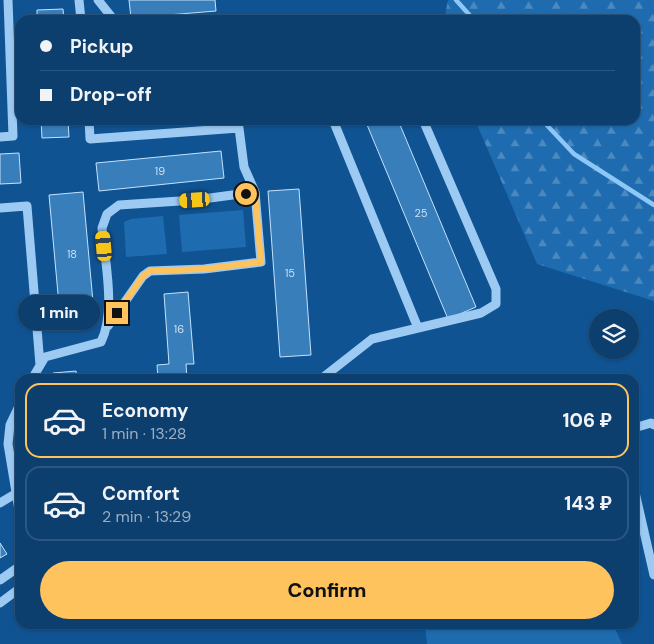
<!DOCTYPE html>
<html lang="en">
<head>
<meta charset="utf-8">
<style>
  :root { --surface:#0c3e6e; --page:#154573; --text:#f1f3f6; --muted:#9aaec2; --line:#2c5781; --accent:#ffc35e }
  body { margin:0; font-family:"DM Sans",sans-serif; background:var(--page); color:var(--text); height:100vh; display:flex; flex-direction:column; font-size:19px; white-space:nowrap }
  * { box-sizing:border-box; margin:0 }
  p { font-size:16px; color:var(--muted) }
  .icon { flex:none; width:28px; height:28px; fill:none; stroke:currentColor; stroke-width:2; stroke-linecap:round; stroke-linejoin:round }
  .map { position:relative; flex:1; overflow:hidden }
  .side { position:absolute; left:15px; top:374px; width:624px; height:255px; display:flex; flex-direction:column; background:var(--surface); border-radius:15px; box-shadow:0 1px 4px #0004,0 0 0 1px var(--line) }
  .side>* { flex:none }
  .banner { position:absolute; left:15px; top:15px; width:625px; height:110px; border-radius:15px; box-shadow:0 1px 4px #0004,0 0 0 1px var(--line); display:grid; align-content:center; height:110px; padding:0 25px; background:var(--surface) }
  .tools { position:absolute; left:589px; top:309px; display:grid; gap:10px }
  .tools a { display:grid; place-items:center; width:50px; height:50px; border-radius:50%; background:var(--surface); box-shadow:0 1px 4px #0004,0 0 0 1px var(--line); font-size:25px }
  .end { position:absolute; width:22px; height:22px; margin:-11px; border:6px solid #ffc35e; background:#111; box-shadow:0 0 0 2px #111 }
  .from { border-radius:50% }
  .bubble { position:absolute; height:35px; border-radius:18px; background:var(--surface); box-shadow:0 1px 4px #0004,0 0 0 1px var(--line); font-size:16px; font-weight:800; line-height:35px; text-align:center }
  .car { position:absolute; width:15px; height:30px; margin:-15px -8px; border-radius:6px; box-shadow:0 0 4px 1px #0007; background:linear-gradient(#f5c518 24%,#345 0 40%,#f5c518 0 76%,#345 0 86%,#f5c518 0) }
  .banner b { display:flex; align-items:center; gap:18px; height:48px; font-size:19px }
  .banner b+b { border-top:1px solid var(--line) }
  .banner i { width:12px; height:12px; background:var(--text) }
  ul { padding:9px 0 0; list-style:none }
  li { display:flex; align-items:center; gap:15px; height:75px; margin:0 10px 8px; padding:0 15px; border:2px solid var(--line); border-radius:15px }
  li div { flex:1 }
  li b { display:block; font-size:19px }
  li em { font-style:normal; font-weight:800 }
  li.current { border-color:var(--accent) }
  li>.icon { width:45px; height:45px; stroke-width:1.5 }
  .cta { display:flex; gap:10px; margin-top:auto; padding:10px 25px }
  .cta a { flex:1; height:58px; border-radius:30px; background:var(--accent); color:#111; font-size:20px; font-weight:800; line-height:58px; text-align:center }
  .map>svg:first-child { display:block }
  .green { fill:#1e6caf }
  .forest { fill:url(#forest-firs) }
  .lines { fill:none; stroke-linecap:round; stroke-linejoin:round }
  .stream { stroke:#8dc7f7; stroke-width:4.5 }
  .building { fill:#387eba; stroke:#c3e2fe }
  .minor { stroke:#9ccaf3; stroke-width:9 }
  .route { stroke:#ffc35e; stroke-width:6 }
  .labels { text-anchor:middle; stroke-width:5; stroke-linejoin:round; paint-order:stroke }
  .number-label { font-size:11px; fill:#cddfee }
</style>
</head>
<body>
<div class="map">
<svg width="654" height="644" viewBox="0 0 654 644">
  <defs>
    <pattern id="forest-firs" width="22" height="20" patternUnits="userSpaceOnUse" patternTransform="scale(1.25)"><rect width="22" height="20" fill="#1e6caf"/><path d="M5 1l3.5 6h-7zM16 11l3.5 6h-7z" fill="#4b89bf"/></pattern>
  </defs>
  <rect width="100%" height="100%" fill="#105392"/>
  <!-- green -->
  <path class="green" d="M 243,210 L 246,247 L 182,252 L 179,215 Z
    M 163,216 L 167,254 L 126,257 L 124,222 L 131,219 Z
    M 425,624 L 613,624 L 622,644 L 427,644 Z"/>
  <!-- forest -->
  <path class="forest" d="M 448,0 L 654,0 L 654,301 L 537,264 L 475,120 L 635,120 L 635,20 L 444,20 Z"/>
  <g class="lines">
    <!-- stream -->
    <path class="stream" d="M 456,0 L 474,20
      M 542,120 L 574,154 L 654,205"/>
  </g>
  <!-- building -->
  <path class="building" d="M 129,0 L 215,0 L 216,11 L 131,18 Z
    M 63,9 L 64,20 L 37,20 L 37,10 Z
    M 41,120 L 68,120 L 69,137 L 42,138 Z
    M 365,120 L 398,120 L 476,307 L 448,319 Z
    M 221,151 L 224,178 L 99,191 L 96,163 Z
    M 19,153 L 21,183 L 0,184 L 0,154 Z
    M 299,189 L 311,355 L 280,357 L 268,191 Z
    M 83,192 L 94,313 L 60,316 L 49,195 Z
    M 188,292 L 194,364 L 186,364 L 187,379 L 158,379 L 157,365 L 169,364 L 164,294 Z
    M 76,371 L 77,379 L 53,379 L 53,373 Z
    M 0,543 L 7,554 L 0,558 Z"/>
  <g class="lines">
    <!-- minor -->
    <path class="minor" d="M 79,0 L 81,20
      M 98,0 L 114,20
      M 89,120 L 90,139 L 239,128
      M 333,120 L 418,328
      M 0,137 L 13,136 L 8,0
      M 0,208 L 27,206 L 40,365
      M 108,326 L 143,276 L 150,271 L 204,269 L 261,262 L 255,192 L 244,167 L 239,128 L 232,120
      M 32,379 L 45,357 L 101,342 C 116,312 105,261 102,228 L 107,214 L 119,205 L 195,200 L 255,192
      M 321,379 L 372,339 L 481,313 L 496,304 L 496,289 L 423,120
      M 20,404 L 10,425 L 8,444 L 20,516
      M 634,428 L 651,423 L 654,425
      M 634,488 L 654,575
      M 0,503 L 15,494
      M 0,580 L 20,566
      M 0,603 L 20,588"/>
  </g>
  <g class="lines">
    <!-- route -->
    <path class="route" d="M 117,313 L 143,276 L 150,271 L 204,269 L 261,262 L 255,192 L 246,194"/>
  </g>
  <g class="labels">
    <!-- number labels -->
    <g class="number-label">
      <text x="160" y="175">19</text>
      <text x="421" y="217">25</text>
      <text x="72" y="258">18</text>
      <text x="290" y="277">15</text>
      <text x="179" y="333">16</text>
    </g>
  </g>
</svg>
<div class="tools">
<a><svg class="icon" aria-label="layers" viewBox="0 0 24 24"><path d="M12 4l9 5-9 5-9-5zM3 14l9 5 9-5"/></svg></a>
</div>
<i class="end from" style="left:246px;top:194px"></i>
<i class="end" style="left:117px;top:313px"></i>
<div class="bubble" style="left:18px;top:295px;width:82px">1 min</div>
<i class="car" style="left:195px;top:200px;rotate:266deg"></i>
<i class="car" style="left:104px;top:246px;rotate:355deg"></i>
<div class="banner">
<b><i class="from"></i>Pickup</b>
<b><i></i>Drop-off</b>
</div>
<section class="side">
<ul>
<li class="current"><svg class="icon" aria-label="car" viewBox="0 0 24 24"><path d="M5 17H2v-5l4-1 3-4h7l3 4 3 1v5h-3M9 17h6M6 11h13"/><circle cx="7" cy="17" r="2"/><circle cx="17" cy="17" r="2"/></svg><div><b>Economy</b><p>1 min · 13:28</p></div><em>106 ₽</em></li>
<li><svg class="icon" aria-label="car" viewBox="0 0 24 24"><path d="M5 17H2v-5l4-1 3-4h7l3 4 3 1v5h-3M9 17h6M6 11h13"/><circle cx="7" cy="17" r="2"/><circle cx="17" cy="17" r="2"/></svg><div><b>Comfort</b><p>2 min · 13:29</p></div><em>143 ₽</em></li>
</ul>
<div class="cta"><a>Confirm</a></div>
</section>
</div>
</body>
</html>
